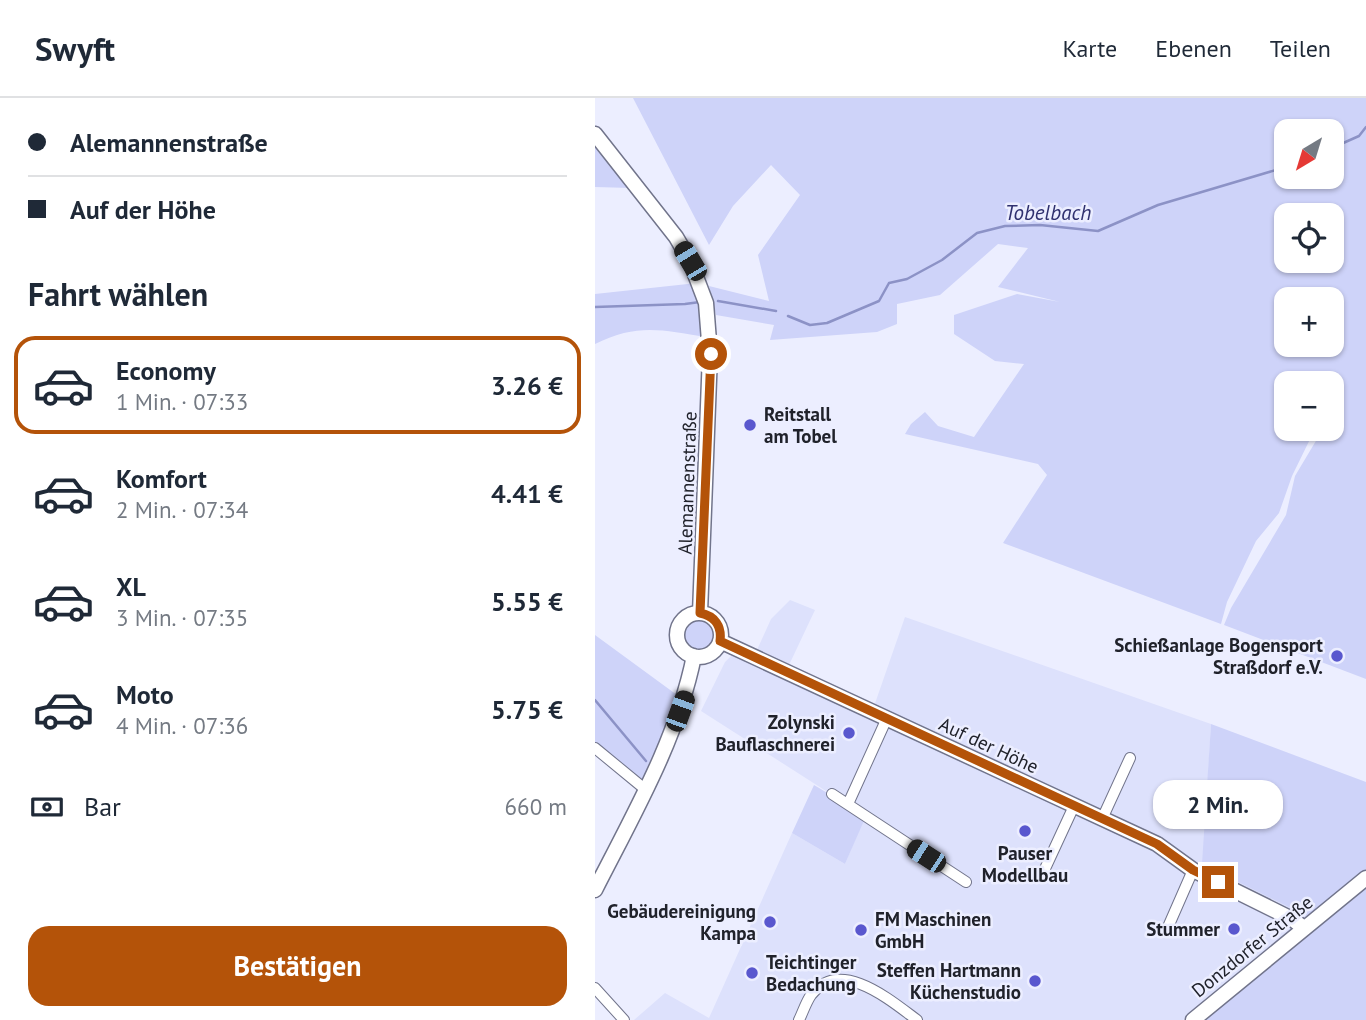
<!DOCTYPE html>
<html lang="de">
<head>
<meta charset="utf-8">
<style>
  :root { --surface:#fff; --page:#f2f2f3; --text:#1f2937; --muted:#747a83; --line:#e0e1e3; --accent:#b45309 }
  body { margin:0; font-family:"PT Sans",sans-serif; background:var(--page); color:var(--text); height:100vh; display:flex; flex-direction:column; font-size:26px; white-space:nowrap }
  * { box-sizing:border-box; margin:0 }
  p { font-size:23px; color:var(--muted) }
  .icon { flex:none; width:38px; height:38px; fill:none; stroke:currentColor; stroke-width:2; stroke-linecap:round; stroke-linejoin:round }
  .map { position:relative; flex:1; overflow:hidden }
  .panel { display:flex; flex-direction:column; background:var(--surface); width:595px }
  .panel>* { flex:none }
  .banner { display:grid; align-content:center; height:154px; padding:0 28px; background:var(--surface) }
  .needle { width:46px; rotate:218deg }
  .fabs { position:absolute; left:679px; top:21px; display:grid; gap:14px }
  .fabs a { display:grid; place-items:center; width:70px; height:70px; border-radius:14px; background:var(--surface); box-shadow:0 2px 5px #0004; font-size:35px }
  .end { position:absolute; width:32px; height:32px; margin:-16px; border:9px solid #b45309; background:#fff; box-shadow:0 0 0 4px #fff }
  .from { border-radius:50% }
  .bubble { position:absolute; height:49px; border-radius:21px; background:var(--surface); box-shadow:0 2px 5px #0004; font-size:23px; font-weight:700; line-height:49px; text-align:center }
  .car { position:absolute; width:21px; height:42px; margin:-21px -10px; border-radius:9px; box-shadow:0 0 5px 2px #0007; background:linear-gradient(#222 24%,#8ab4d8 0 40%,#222 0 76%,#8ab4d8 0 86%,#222 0) }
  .banner b { display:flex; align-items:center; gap:24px; height:66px; font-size:26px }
  .banner b+b { border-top:2px solid var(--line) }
  .banner i { width:18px; height:18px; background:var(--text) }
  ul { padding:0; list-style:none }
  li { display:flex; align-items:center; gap:21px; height:98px; margin:0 14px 10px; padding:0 14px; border:4px solid transparent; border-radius:21px }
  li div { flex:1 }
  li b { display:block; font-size:26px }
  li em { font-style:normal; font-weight:700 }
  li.current { border-color:var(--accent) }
  li>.icon { width:63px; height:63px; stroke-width:1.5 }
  h2 { padding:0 28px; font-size:32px; line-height:84px }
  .pay { display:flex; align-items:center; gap:18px; height:77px; padding:0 28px; font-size:26px }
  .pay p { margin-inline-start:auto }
  .button { display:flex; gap:14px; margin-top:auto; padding:14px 28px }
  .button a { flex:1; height:80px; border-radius:21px; background:var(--accent); color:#fff; font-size:28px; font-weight:700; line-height:80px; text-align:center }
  header { display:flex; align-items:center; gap:42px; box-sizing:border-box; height:98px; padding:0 35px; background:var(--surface); border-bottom:2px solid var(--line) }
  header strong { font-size:33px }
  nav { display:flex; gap:38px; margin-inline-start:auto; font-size:24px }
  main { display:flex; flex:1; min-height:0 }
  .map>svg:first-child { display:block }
  .built { fill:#dde1fc }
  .green { fill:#ced3f9; fill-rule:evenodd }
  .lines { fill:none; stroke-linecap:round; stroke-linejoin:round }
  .stream { stroke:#8c92c6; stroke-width:2.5 }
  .street-casing { stroke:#71748b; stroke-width:12 }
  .secondary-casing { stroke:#71748b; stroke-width:17 }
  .street { stroke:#fff; stroke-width:10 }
  .secondary { stroke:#fff; stroke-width:14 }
  .route { stroke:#b45309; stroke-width:9 }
  .poi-dot { fill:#5957ce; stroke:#eceeff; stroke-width:2.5 }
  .labels { text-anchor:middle; stroke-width:5; stroke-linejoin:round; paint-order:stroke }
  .poi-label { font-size:19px; font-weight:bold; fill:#20222b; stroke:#eceeff; text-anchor:end }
  .street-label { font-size:19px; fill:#20222b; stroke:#eceeff }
  .water-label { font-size:21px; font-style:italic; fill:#303170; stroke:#eceeff }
</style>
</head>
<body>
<header>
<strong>Swyft</strong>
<nav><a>Karte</a><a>Ebenen</a><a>Teilen</a></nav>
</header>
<main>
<section class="panel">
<div class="banner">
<b><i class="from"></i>Alemannenstraße</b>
<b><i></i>Auf der Höhe</b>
</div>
<h2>Fahrt wählen</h2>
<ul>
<li class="current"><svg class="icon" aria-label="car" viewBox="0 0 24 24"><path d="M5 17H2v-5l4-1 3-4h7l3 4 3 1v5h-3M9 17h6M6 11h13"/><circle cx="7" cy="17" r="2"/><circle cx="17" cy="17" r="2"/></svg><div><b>Economy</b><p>1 Min. · 07:33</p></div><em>3.26 €</em></li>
<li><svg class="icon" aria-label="car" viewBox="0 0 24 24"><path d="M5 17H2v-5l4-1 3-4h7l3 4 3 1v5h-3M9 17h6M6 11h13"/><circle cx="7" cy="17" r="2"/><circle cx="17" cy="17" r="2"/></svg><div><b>Komfort</b><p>2 Min. · 07:34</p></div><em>4.41 €</em></li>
<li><svg class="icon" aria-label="car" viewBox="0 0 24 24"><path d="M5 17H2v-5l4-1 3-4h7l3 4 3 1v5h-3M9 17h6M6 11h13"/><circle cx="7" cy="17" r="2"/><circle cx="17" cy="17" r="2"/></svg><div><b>XL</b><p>3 Min. · 07:35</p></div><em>5.55 €</em></li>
<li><svg class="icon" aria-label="car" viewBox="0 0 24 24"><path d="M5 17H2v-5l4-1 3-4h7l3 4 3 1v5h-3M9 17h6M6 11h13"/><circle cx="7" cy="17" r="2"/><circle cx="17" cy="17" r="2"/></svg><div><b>Moto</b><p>4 Min. · 07:36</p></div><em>5.75 €</em></li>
</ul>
<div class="pay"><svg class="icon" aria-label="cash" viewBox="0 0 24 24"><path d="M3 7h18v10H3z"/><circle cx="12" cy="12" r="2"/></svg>Bar<p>660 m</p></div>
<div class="button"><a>Bestätigen</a></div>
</section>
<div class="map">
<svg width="771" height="922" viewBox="0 0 771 922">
  <rect width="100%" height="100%" fill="#eceeff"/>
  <!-- built -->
  <path class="built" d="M 195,502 L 220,512 L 194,567 L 162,552 L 176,521 Z
    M 310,519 L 616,626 L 608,766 L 712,818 L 588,922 L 39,922 L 70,895 L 114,920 L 197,735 L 250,766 L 270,718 L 106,613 L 130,564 L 140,554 L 276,617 Z"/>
  <!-- green -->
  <path class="green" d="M 38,0 L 771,0 L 771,581 L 629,527 L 636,510 L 691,417 L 700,378 L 728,331 L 737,331 L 737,316 L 743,307 L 739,294 L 737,297 L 737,285 L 691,285 L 691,331 L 720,331 L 697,378 L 684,415 L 661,443 L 632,504 L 626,526 L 408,445 L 452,377 L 443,366 L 310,336 L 316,326 L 330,314 L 343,328 L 379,339 L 429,266 L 400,263 L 359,236 L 359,217 L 422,196 L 465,204 L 403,189 L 433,150 L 403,146 L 345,197 L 302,206 L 302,226 L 282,234 L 175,242 L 179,227 L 121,217 L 114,188 L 174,203 L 163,157 L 205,97 L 176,67 L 138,108 L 114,147 ZM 691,33 L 737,33 L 737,79 L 691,79 ZM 691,117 L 737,117 L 737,163 L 691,163 ZM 691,201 L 737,201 L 737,247 L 691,247 Z
    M 0,45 L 36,90 L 0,89 Z
    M 102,185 L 111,239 C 67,232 42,225 0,246 L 0,196 Z
    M86 537a18 18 0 1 1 36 0a18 18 0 1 1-36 0Z
    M 0,537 L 82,597 L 85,604 L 48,685 L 0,645 Z
    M 616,626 L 771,684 L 771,773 L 712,818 L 607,766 Z
    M 219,687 L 271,718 L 250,766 L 197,735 Z
    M 771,781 L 771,922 L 608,922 L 761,799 Z"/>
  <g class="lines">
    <!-- stream -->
    <path class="stream" d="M 737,50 L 764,38 L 771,29
      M 123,203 L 181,213
      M 0,209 L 90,206 L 105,204
      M 193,218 L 215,227 L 232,225 L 284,203 L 294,185 L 312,181 L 347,162 L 382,135 L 410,128 L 445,127 L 503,133 L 563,107 L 691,69
      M 0,602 L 51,663"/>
    <defs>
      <path id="street" d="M 0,650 L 51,692
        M 237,696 L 371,784
        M 253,706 L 292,620
        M 507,721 L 535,660
        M 448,775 L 479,708
        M 573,829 L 598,772
        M 0,890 L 29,922
        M 204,922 C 208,914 211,904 216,897 C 245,859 295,902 322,922"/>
      <path id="secondary" d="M 0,36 L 81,139 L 95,163 L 111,205 L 115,256 L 105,515
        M82 537a22 22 0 1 1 44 0a22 22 0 1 1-44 0Z
        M 125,543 L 562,746 L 598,772 L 697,821 L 709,830
        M 0,792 C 38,717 82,642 99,558
        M 598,922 L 771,780"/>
    </defs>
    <!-- street casing -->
    <use href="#street" class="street-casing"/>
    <!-- secondary casing -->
    <use href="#secondary" class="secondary-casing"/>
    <!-- street -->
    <use href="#street" class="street"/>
    <!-- secondary -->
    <use href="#secondary" class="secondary"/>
  </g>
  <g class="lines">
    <!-- route -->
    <path class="route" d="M 116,256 L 105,515 C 120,518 127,528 125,543 L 562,746 L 598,772 L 623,784"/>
  </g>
  <!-- markers -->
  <g class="poi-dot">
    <circle cx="155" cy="327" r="7"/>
    <circle cx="742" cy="558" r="7"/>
    <circle cx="254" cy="635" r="7"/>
    <circle cx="430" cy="733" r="7"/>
    <circle cx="175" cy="824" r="7"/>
    <circle cx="639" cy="831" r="7"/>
    <circle cx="266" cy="832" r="7"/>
    <circle cx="157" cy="875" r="7"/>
    <circle cx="440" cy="883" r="7"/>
  </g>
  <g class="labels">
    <!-- poi labels -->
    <g class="poi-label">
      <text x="169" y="323" text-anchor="start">Reitstall<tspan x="169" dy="22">am Tobel</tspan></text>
      <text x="728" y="554">Schießanlage Bogensport<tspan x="728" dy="22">Straßdorf e.V.</tspan></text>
      <text x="240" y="631">Zolynski<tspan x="240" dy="22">Bauflaschnerei</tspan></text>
      <text x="430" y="762" text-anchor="middle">Pauser<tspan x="430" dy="22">Modellbau</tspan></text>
      <text x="161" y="820">Gebäudereinigung<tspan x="161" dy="22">Kampa</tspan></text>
      <text x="280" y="828" text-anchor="start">FM Maschinen<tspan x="280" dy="22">GmbH</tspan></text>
      <text x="625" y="838">Stummer</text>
      <text x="171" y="871" text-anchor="start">Teichtinger<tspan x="171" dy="22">Bedachung</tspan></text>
      <text x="426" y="879">Steffen Hartmann<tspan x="426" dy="22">Küchenstudio</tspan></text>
    </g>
    <!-- street labels -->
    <g class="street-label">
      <text transform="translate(92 385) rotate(-88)" y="7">Alemannenstraße</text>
      <text transform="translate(394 647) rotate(25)" y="7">Auf der Höhe</text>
      <text transform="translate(657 848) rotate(-39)" y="7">Donzdorfer Straße</text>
    </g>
    <!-- water labels -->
    <g class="water-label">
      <text x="453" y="122">Tobelbach</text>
    </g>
  </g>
</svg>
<div class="fabs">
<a><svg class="needle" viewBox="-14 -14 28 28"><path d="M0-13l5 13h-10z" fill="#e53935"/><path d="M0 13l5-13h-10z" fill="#747a83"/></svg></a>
<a><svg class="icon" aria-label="locate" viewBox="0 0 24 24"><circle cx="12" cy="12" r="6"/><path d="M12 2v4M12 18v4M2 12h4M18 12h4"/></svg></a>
<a>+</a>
<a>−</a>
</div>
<i class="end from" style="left:116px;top:256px"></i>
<i class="end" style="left:623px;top:784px"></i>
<div class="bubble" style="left:558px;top:682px;width:130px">2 Min.</div>
<i class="car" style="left:95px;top:163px;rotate:329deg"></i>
<i class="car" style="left:85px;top:613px;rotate:20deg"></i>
<i class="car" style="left:331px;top:758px;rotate:303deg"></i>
</div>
</main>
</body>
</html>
